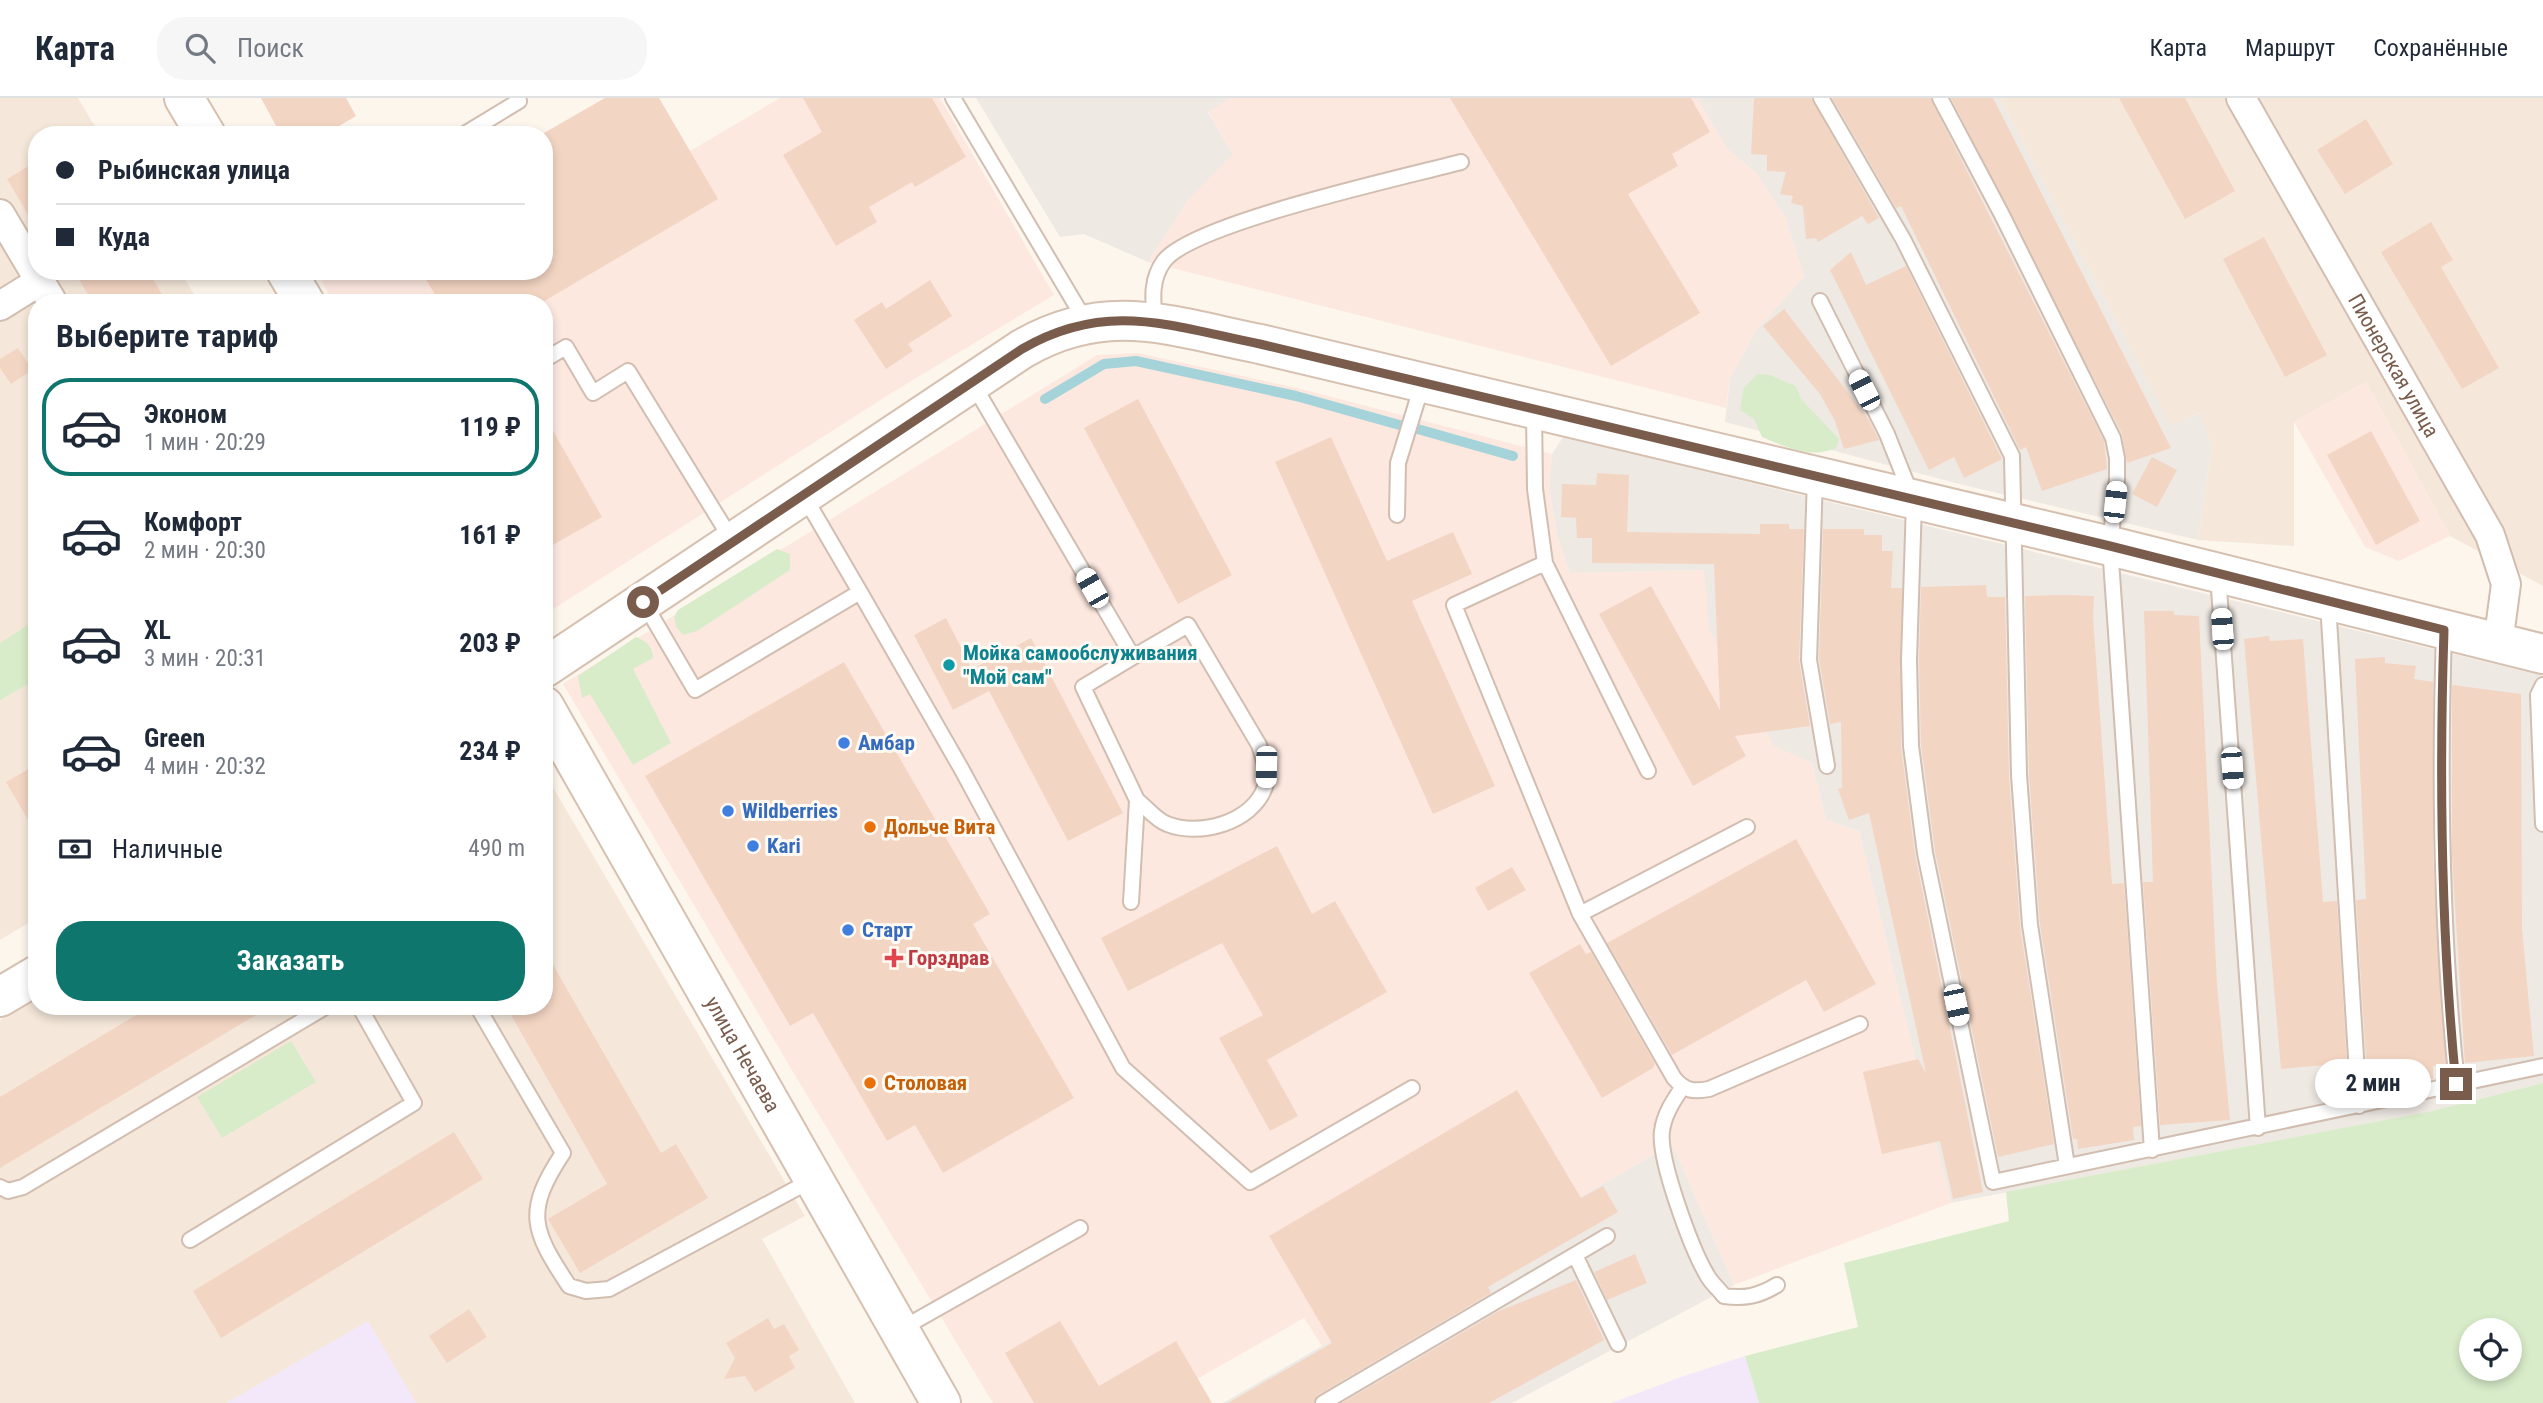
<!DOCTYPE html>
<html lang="ru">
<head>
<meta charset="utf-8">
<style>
  :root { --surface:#fff; --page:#f6f6f7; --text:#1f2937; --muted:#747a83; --line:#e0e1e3; --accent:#0f766e }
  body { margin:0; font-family:"Roboto Condensed",sans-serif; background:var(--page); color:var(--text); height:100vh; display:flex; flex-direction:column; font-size:26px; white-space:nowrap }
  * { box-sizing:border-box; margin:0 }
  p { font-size:23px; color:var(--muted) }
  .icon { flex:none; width:38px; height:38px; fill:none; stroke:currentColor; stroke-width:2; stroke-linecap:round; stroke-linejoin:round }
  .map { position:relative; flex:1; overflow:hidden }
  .panel { position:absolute; left:28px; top:196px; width:525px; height:721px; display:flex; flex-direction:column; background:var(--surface); border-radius:28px; box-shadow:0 4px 10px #0003 }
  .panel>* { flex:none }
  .guide { position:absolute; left:28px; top:28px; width:525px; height:154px; border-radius:28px; box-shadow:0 4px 10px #0003; display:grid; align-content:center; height:154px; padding:0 28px; background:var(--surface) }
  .tools { position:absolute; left:2459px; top:1220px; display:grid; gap:14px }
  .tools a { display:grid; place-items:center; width:63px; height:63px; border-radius:50%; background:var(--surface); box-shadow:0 4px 10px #0003; font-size:35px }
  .end { position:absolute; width:32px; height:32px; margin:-16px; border:9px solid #7a5c4d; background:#fff; box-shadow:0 0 0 4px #fff }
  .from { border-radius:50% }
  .bubble { position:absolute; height:49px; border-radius:24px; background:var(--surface); box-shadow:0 4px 10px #0003; font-size:23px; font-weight:700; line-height:49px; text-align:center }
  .car { position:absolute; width:21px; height:42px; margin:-21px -10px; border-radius:9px; box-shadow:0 0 5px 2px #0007; background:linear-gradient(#fff 24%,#345 0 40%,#fff 0 76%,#345 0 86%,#fff 0) }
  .guide b { display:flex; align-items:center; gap:24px; height:66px; font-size:26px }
  .guide b+b { border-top:2px solid var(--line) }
  .guide i { width:18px; height:18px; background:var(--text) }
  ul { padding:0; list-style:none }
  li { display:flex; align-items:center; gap:21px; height:98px; margin:0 14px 10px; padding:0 14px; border:4px solid transparent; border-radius:28px }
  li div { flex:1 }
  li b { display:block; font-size:26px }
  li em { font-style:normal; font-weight:700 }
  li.selected { border-color:var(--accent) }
  li>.icon { width:63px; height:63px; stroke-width:1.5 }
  h2 { padding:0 28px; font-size:32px; line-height:84px }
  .pay { display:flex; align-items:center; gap:18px; height:77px; padding:0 28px; font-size:26px }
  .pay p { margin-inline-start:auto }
  .primary-button { display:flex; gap:14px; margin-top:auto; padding:14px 28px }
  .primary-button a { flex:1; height:80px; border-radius:28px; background:var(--accent); color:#fff; font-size:28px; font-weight:700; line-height:80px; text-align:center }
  header { display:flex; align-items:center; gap:42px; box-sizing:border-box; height:98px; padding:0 35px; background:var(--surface); border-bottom:2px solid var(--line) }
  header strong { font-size:33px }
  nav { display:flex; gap:38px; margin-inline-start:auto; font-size:24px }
  .search { width:490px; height:63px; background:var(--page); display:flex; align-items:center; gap:18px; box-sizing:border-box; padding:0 24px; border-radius:28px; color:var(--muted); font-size:26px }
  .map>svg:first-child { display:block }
  .residential { fill:#f5e8da }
  .commercial { fill:#fde8e0 }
  .industrial { fill:#efe9e4 }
  .education { fill:#f3e8fa }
  .green { fill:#d8ecc9; fill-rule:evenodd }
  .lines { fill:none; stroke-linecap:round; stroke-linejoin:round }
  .stream { stroke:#a5d3da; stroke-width:10 }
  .building { fill:#f3d5c3 }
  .lane-casing { stroke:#d1beb0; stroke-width:18 }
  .street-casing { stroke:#d1beb0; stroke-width:32 }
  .secondary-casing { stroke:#d6c0b0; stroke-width:42 }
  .lane { stroke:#fff; stroke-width:14 }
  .street { stroke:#fff; stroke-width:28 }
  .secondary { stroke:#fff; stroke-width:38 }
  .route { stroke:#7a5c4d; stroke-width:9 }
  .culture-dot { fill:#0f9aa8; stroke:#fffaf3; stroke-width:2.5 }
  .shop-dot { fill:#3f7fe0; stroke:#fffaf3; stroke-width:2.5 }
  .food-dot { fill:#e8710a; stroke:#fffaf3; stroke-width:2.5 }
  .health-dot { fill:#e0444e; stroke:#fffaf3; stroke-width:2.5 }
  .labels { text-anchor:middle; stroke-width:6; stroke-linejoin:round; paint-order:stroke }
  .street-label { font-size:21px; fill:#7a5c4d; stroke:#fffaf3 }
  .culture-label { font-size:21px; font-weight:bold; fill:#0d838f; stroke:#fffaf3; text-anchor:start }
  .shop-label { font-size:21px; font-weight:bold; fill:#366cbe; stroke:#fffaf3; text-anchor:start }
  .food-label { font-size:21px; font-weight:bold; fill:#c56008; stroke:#fffaf3; text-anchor:start }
  .health-label { font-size:21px; font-weight:bold; fill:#be3a42; stroke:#fffaf3; text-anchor:start }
</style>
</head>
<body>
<header>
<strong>Карта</strong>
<div class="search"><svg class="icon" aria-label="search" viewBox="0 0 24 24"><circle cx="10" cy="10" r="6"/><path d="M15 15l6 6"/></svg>Поиск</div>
<nav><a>Карта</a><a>Маршрут</a><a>Сохранённые</a></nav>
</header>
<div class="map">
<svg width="2543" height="1305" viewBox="0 0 2543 1305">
  <rect width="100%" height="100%" fill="#fdf6ec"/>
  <!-- residential -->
  <path class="residential" d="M 0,0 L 78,0 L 100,37 L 37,37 L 37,173 L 180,173 L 199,205 L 37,205 L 37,820 L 0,842 Z
    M 2000,0 L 2543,0 L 2543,488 L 2450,438 L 2366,284 L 2294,324 L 2294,448 L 2198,442 L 2212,348 L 2199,315 L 2171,328 Z
    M 544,674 L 805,1118 L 762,1141 L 855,1305 L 0,1305 L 0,922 L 37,900 L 37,908 L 544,908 Z"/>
  <!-- commercial -->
  <path class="commercial" d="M 605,0 L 659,0 L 690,53 L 780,0 L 940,0 L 1054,197 L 893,294 L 544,517 L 544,205 L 334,205 L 316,173 L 544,173 L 542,37 Z
    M 1231,0 L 1697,0 L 1727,50 L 1757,76 L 1785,119 L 1804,178 L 1755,234 L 1730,281 L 1726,310 L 1148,164 L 1188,102 L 1233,56 L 1208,13 Z
    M 1138,255 L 1301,291 L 1552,356 L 1549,390 L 1557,437 L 1570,475 L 1705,472 L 1710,531 L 1774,647 L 1812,665 L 1826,722 L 1859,733 L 1951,1105 L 1734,1187 L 1672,1046 L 1322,1248 L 1304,1220 L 1155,1305 L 993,1305 L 787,964 L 563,586 L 1097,257 Z
    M 2366,284 L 2450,438 L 2399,463 L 2365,449 L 2294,324 Z"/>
  <!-- industrial -->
  <path class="industrial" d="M 976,0 L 1231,0 L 1208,14 L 1233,56 L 1188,102 L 1148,164 L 1084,136 L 1060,139 Z
    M 1697,0 L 2000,0 L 2171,327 L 2200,315 L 2212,348 L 2198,442 L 1959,386 L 1725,324 L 1730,281 L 1755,234 L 1804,178 L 1785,119 L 1757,76 L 1727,50 Z
    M 1563,339 L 2543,578 L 2543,985 L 2432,1013 L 1951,1105 L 1859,733 L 1826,722 L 1812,665 L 1774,648 L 1709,531 L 1704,472 L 1570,475 L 1557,437 L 1549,390 L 1552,356 Z
    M 1672,1046 L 1734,1187 L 1512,1305 L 1223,1305 Z"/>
  <!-- education -->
  <path class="education" d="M 368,1223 L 416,1305 L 226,1305 Z
    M 1745,1258 L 1759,1305 L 1611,1305 L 1681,1279 Z"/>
  <!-- green -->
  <path class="green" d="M 1758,276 L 1770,277 L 1796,288 L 1801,301 L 1839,341 L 1836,350 C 1812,361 1785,349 1762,339 L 1754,321 L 1740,312 L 1744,289 Z
    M 777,451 L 790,456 L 790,472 L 697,533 L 683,537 L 676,529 L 674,519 L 678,512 Z
    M 37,521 L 37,581 L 0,602 L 0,545 Z
    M 636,539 C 646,543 653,548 653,560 L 633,571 L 671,645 L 633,667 L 590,596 L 582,600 L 578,578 Z
    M 291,943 L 316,984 L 222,1040 L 197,999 Z
    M 2543,985 L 2543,1305 L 1759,1305 L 1745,1258 L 1858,1229 L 1844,1165 L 2009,1123 L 2006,1094 L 2432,1013 ZM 2471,1232 L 2510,1232 L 2510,1270 L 2471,1270 Z"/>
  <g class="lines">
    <!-- stream -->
    <path class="stream" d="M 1045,301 L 1104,266 L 1136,263 L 1296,298 L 1403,328
      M 1414,330 L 1513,358"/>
  </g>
  <!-- building -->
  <path class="building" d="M 261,0 L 346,0 L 356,18 L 324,37 L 281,37 Z
    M 605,0 L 659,0 L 718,101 L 541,205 L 440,205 L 421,173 L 544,173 L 544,35 Z
    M 803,0 L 932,0 L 966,59 L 915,89 L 912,84 L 869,109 L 877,124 L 836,148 L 783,57 L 822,34 Z
    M 1450,0 L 1691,0 L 1710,34 L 1672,56 L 1678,68 L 1628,96 L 1700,215 L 1611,268 Z
    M 1754,0 L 1811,0 L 1879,120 L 1868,126 L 1862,118 L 1818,144 L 1816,140 L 1806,141 L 1803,108 L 1791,105 L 1793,98 L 1780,96 L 1786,74 L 1767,73 L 1767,57 L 1751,56 Z
    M 1832,0 L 1930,0 L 2104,343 L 2107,371 L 2042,393 L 2026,349 L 2020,352 L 1901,108 L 1896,110 Z
    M 1951,0 L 1993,0 L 2171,350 L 2127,365 L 2122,336 Z
    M 2119,0 L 2185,0 L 2235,93 L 2185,121 Z
    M 2366,21 L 2393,66 L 2345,96 L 2317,52 Z
    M 37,63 L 37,132 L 7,81 Z
    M 2431,124 L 2453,162 L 2441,169 L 2499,270 L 2462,291 L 2381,154 Z
    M 2264,139 L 2327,257 L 2285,279 L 2223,161 Z
    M 1851,154 L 1866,187 L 1906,168 L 2002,361 L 1964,380 L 1954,359 L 1929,372 L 1830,172 Z
    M 74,173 L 148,173 L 167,205 L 93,205 Z
    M 930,182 L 952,218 L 908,246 L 913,253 L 886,271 L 854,222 L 882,204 L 886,211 Z
    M 1784,211 L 1869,322 L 1879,342 L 1844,351 L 1835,323 L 1820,296 L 1763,228 Z
    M 18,250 L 32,272 L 11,286 L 0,270 L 0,261 Z
    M 1138,301 L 1232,477 L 1178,506 L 1084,330 Z
    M 544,317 L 602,419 L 544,452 Z
    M 2371,333 L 2420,423 L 2376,447 L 2327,357 Z
    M 1331,339 L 1387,463 L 1453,434 L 1472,476 L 1412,503 L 1495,688 L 1433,716 L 1275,364 Z
    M 2152,359 L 2177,372 L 2157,409 L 2132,396 Z
    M 1597,375 L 1629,377 L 1627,434 L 1760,436 L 1760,426 L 1789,426 L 1789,431 L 1804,431 L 1799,562 L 1810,628 L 1735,638 L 1746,658 L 1693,688 L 1599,516 L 1651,488 L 1720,612 L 1714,466 L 1592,465 L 1592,440 L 1577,440 L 1576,420 L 1561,419 L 1562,386 L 1596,387 Z
    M 1823,431 L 1864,431 L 1864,437 L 1882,437 L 1882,453 L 1893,453 L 1891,490 L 1902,490 L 1901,648 L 1915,756 L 1983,1094 L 1953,1101 L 1940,1043 L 1882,1056 L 1863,974 L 1918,961 L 1926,975 L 1869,715 L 1849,722 L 1838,691 L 1842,690 L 1841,624 L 1830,626 L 1819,561 Z
    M 1986,487 L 1987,499 L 2005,499 L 2009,678 L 2020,828 L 2054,1046 L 1998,1059 L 1935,753 L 1921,647 L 1919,562 L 1921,489 Z
    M 2065,497 L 2094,498 L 2093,519 L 2112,786 L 2124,785 L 2141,1028 L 2133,1029 L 2134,1042 L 2078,1051 L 2077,1041 L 2073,1041 L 2040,826 L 2029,677 L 2025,498 Z
    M 2144,513 L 2174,513 L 2174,517 L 2199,518 L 2217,887 L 2230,1022 L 2160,1027 L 2143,784 L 2153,784 Z
    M 946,520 L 972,571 L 1031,540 L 1123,715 L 1068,743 L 989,593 L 953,612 L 914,537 Z
    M 2269,538 L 2270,543 L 2303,541 L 2323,804 L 2337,803 L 2347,965 L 2281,971 L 2244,541 Z
    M 2385,559 L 2385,565 L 2416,568 L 2414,581 L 2433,584 L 2433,760 L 2446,967 L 2433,968 L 2433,981 L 2374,990 L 2373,962 L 2366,963 L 2356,802 L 2366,801 L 2355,561 Z
    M 844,564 L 990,816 L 973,826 L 1074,1000 L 943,1075 L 915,1027 L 887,1043 L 813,915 L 790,928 L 645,678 Z
    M 2452,587 L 2521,596 L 2522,832 L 2534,958 L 2465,965 L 2452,760 Z
    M 37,666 L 37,737 L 6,684 Z
    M 1796,741 L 1876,886 L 1824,914 L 1806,882 L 1672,957 L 1607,845 Z
    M 1277,748 L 1312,816 L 1335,803 L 1387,894 L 1267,962 L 1298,1018 L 1270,1033 L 1219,940 L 1263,917 L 1222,845 L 1128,893 L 1101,840 Z
    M 1512,769 L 1526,792 L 1488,813 L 1475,790 Z
    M 1580,846 L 1586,856 L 1591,854 L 1655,966 L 1653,970 L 1602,1000 L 1529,875 Z
    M 544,851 L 661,1055 L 676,1046 L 708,1100 L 580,1175 L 548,1121 L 607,1086 L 506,908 L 544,908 Z
    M 151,908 L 271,908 L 0,1070 L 0,999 Z
    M 1517,992 L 1581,1100 L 1603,1088 L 1618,1114 L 1488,1189 L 1491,1195 L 1318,1297 L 1313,1305 L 1228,1305 L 1332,1245 L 1269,1138 Z
    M 454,1034 L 483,1081 L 221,1240 L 193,1193 Z
    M 1635,1156 L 1647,1185 L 1607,1202 L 1594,1174 Z
    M 1576,1182 L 1604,1242 L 1489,1305 L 1342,1305 L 1499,1213 Z
    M 469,1211 L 487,1239 L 447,1265 L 429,1238 Z
    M 768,1220 L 774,1231 L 784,1226 L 799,1252 L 789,1258 L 795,1270 L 755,1294 L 745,1278 L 724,1281 L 735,1260 L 726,1245 Z
    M 1060,1223 L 1099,1288 L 1176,1243 L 1212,1305 L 1034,1305 L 1005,1255 Z"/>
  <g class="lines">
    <defs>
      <path id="lane" d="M 953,0 L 1086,224
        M 1821,0 L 1903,141 L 2012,358 L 2019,677 L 2030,827 L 2067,1068
        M 1940,0 L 2001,115 L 2113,340 L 2117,360 L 2117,381 L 2110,448 L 2152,1052
        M 463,37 L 519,3 L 518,0
        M 1820,203 L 1887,336 L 1914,404 L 1909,562 L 1911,648 L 1925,755 L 1993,1084 L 2543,968
        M 1155,225 C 1153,203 1150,182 1164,163 C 1193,125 1405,79 1461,64
        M 544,262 L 566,249 L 593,295 L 628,273 L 733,444
        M 973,286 L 1133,559 L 1188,527 L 1259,647 C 1263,660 1270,676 1265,689 C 1252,725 1199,739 1167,726 C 1156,722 1146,709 1137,702 L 1131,804
        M 1534,314 L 1535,391 L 1545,465 L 1454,507 L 1580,816 L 1674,980 C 1685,993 1693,994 1709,991 L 1860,926
        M 1815,380 L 1809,562 L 1827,668
        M 1397,417 L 1398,365 L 1422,287
        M 1545,465 L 1648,673
        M 2218,477 L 2258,1030
        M 860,494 L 962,672 L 1123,970 L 1250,1084 L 1412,990
        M 644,505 L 695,592 L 860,494 L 804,398
        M 2328,505 L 2359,1008
        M 2444,534 C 2439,685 2441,835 2457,986
        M 1133,559 L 1083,589 L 1137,702
        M 2543,587 L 2538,597 L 2543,726
        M 1580,816 L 1747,729
        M 477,908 L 563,1055 C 524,1114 532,1132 569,1188 L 586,1193 L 609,1191 L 812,1082
        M 1682,990 C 1673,1003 1664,1017 1662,1033 C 1658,1061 1692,1152 1707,1177 C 1711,1185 1719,1191 1724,1198 C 1745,1201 1759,1198 1777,1187
        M 0,1089 L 8,1093 L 23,1089 L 327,908
        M 190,1142 L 414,1005 L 359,908
        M 1575,1157 L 1618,1246
        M 901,1231 L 1080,1130
        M 1323,1305 L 1607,1138"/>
      <g id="street">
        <path id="s1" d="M 2241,0 L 2490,437 L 2506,486 L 2498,546"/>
        <path d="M 0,116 L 53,205"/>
        <path d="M 0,208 L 40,183"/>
      </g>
      <g id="secondary">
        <path d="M 184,0 L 206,37"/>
        <path d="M 286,173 L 305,205"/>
        <path d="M 544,570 L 1022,251 C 1107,202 1170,228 1260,246 L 2110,448 L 2543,556"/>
        <path id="s2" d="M 544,608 L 941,1305"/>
        <path d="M 0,899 L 37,877"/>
      </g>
    </defs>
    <!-- lane casing -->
    <use href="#lane" class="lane-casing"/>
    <!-- street casing -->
    <use href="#street" class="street-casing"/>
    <!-- secondary casing -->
    <use href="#secondary" class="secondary-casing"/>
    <!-- lane -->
    <use href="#lane" class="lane"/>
    <!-- street -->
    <use href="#street" class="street"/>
    <!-- secondary -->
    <use href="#secondary" class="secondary"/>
  </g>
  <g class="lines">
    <!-- route -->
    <path class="route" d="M 643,504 L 1022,251 C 1107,202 1170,228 1260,246 L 2110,448 L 2444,532 C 2439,684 2441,834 2456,986"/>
  </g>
  <!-- markers -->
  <circle class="culture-dot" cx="949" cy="567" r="7"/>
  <g class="shop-dot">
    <circle cx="844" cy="645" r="7"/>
    <circle cx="728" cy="713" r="7"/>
    <circle cx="753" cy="748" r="7"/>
    <circle cx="848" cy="832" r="7"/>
  </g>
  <g class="food-dot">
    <circle cx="870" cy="729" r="7"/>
    <circle cx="870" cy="985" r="7"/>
  </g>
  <path class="health-dot" d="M890.5 849.5h7v7h7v7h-7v7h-7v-7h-7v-7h7z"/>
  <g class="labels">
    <!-- street labels -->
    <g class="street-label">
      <text dy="7" stroke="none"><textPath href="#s1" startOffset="308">Пионерская улица</textPath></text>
      <text dy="7" stroke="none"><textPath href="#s2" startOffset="401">улица Нечаева</textPath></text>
    </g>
    <!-- culture labels -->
    <g class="culture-label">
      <text x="963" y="562">Мойка самообслуживания<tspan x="963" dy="24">"Мой сам"</tspan></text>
    </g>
    <!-- shop labels -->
    <g class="shop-label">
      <text x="858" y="652">Амбар</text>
      <text x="742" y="720">Wildberries</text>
      <text x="767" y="755">Kari</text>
      <text x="862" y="839">Старт</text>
    </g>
    <!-- food labels -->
    <g class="food-label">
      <text x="884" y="736">Дольче Вита</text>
      <text x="884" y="992">Столовая</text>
    </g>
    <!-- health labels -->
    <g class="health-label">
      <text x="908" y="867">Горздрав</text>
    </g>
  </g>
</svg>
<div class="tools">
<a><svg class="icon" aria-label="locate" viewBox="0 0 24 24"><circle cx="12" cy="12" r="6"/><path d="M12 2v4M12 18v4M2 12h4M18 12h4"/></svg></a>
</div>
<i class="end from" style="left:643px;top:504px"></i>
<i class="end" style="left:2456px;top:986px"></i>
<div class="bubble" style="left:2315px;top:961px;width:116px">2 мин</div>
<i class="car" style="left:1864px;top:292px;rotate:333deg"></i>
<i class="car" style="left:2115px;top:404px;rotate:6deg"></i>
<i class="car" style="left:1092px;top:490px;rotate:330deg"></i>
<i class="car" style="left:2222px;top:531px;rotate:356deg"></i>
<i class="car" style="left:1266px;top:669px;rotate:181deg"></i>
<i class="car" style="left:2232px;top:670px;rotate:176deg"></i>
<i class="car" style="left:1956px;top:907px;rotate:168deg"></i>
<div class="guide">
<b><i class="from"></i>Рыбинская улица</b>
<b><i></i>Куда</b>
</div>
<section class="panel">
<h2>Выберите тариф</h2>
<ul>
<li class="selected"><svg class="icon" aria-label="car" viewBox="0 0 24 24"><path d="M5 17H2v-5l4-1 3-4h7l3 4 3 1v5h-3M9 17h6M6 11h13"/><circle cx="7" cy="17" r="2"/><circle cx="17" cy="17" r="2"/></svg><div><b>Эконом</b><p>1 мин · 20:29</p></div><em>119 ₽</em></li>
<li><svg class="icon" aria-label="car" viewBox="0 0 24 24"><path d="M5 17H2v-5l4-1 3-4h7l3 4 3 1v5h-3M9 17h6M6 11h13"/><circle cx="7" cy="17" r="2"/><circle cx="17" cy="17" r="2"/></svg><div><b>Комфорт</b><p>2 мин · 20:30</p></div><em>161 ₽</em></li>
<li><svg class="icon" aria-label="car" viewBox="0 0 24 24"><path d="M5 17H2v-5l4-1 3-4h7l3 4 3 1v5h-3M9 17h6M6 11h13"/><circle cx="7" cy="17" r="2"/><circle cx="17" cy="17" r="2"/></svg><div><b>XL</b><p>3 мин · 20:31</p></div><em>203 ₽</em></li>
<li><svg class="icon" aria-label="car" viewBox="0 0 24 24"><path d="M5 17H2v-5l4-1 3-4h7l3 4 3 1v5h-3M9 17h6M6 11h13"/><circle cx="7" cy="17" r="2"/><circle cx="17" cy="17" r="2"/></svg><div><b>Green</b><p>4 мин · 20:32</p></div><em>234 ₽</em></li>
</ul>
<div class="pay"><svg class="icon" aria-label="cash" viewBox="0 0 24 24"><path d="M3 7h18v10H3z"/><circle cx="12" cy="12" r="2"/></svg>Наличные<p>490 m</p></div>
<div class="primary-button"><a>Заказать</a></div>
</section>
</div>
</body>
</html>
